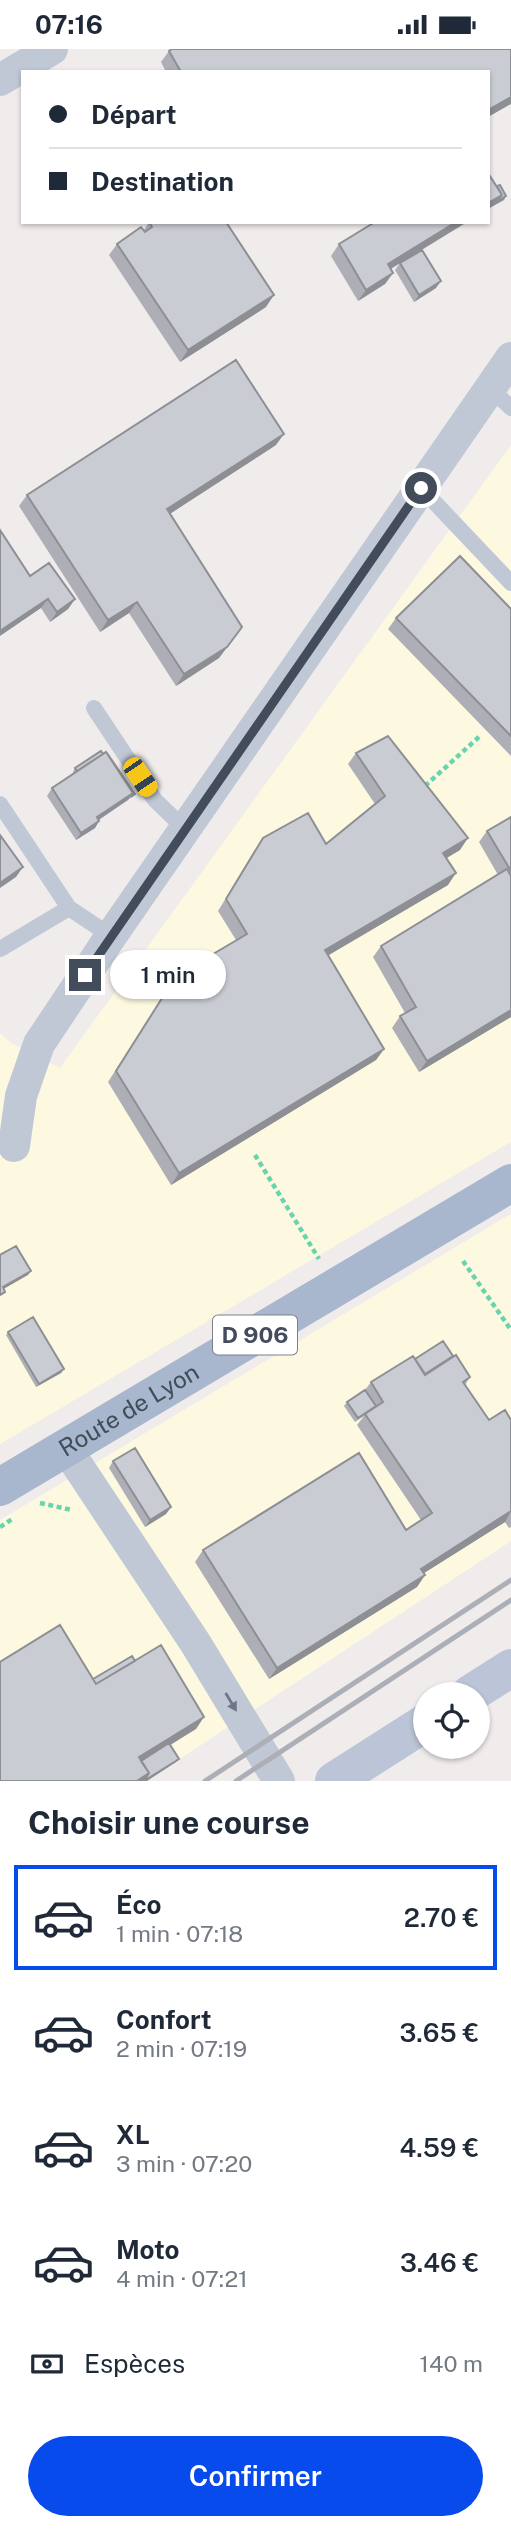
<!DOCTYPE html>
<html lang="fr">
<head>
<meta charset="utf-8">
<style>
  :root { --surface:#fff; --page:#f6f6f7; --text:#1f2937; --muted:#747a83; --line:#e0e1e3; --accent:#084bec }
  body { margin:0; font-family:"Public Sans",sans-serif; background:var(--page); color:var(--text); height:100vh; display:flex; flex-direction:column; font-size:26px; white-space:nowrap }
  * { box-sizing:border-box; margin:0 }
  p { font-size:23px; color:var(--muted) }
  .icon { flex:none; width:38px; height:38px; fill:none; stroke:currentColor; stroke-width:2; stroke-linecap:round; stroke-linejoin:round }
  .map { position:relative; height:1732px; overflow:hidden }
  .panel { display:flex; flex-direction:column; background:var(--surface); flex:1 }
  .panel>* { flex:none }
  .hud { position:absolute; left:21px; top:21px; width:469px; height:154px; border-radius:0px; box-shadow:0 2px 5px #0004; display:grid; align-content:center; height:154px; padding:0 28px; background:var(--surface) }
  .fabs { position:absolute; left:413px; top:1633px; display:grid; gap:14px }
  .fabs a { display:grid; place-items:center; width:77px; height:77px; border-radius:50%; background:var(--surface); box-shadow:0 2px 5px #0004; font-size:35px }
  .end { position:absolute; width:32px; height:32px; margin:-16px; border:9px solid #424c5a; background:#fff; box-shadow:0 0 0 4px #fff }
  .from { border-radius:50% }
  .bubble { position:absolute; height:49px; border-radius:24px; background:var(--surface); box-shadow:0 2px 5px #0004; font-size:23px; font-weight:600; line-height:49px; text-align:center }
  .car { position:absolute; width:21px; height:42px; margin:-21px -10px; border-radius:9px; box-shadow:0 0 5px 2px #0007; background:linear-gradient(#f5c518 24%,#345 0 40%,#f5c518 0 76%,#345 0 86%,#f5c518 0) }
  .hud b { display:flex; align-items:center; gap:24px; height:66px; font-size:26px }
  .hud b+b { border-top:2px solid var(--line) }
  .hud i { width:18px; height:18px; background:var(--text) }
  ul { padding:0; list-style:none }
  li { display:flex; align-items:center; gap:21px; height:105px; margin:0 14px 10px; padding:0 14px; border:4px solid transparent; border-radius:0px }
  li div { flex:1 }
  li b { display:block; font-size:26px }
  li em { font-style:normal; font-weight:600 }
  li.selected { border-color:var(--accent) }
  li>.icon { width:63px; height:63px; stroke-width:1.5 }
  h2 { padding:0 28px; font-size:32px; line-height:84px }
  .pay { display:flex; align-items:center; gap:18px; height:77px; padding:0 28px; font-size:26px }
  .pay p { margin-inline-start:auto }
  .button { display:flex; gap:14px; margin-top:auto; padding:14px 28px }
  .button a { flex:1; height:80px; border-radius:42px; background:var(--accent); color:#fff; font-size:28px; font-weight:600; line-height:80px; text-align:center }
  .status { display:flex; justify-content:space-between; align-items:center; height:49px; padding:0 35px; background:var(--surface); direction:ltr }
  .status svg { height:19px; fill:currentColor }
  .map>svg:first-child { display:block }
  .commercial { fill:#fdf9e1 }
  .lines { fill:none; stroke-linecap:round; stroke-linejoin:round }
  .path { stroke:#69d3ae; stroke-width:4.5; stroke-dasharray:5 3.5; stroke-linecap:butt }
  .service { stroke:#c0c8d5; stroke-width:16 }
  .minor { stroke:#c0c8d5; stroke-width:32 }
  .secondary { stroke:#bcc5d7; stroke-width:38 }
  .primary { stroke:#a8b6ce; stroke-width:38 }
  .rail { stroke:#adafb7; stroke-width:5 }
  .wall { fill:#aeafb6 }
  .shaded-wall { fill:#8d8f94 }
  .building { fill:#caccd4; stroke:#8d8f94; stroke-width:2 }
  .oneway { fill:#6e7785 }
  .route { stroke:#424c5a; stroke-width:9 }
  .labels { text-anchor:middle; stroke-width:6; stroke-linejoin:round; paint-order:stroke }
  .shield { fill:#fff; stroke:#7b828c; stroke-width:2 }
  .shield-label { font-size:23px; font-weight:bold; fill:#424c5a }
  .street-label { font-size:24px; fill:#424c5a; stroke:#fff }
</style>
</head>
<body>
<div class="status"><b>07:16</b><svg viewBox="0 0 49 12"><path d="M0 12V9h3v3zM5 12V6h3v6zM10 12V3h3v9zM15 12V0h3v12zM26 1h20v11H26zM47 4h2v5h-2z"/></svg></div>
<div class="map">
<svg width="511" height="1732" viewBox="0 0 511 1732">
  <rect width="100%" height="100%" fill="#efeceb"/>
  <!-- commercial -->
  <path class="commercial" d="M 511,396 L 511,1093 L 0,1395 L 0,984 L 11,994 L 60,1019 Z
    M 511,1165 L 511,1492 L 146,1732 L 0,1732 L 0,1471 Z"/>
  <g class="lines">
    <!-- path -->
    <path class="path" d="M 425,737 L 480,687
      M 255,1106 L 319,1210
      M 463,1212 L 511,1281
      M 40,1454 L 72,1461
      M 0,1478 L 14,1469"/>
    <!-- service -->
    <path class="service" d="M 490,339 L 511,359
      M 421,439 L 511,534
      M 94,659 L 155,751 L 185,780
      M 0,755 L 69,859 L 111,887
      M 0,900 L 69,859"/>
    <!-- minor -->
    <path class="minor" d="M 0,31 L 52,0
      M 14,1097 L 21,1047 L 39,995 L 111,887 L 511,309
      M 66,1399 L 196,1595 L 279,1732"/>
    <!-- secondary -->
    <path class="secondary" d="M 470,1645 L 511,1619
      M 334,1732 L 425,1674"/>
    <!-- primary -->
    <path class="primary" id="s1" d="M 0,1438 L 511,1134"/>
    <!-- rail -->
    <path class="rail" d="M 205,1732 L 511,1531
      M 236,1732 L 511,1551"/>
  </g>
  <!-- wall -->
  <path class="wall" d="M 169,2 L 488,23 L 166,23 L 161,13 Z
    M 149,173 L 266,258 L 180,313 L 109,206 L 117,195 L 144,181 Z
    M 370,173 L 467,173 L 391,220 L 393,224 L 385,235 L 358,252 L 331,207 L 339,195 L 372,175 Z
    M 400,214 L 436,239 L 414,253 L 395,221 Z
    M 276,396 L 169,465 L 242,578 L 219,609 L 176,637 L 129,564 L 100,583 L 19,457 L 27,446 Z
    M 30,527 L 75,550 L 68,560 L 50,573 L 41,559 Z
    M 511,560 L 511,707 L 388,580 L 396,569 Z
    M 356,704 L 460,801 L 446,809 L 448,836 L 328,906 L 384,1000 L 376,1011 L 171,1136 L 108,1033 L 176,927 L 236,891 L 218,862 L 263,789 L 326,795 L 375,755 L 348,715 Z
    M 75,719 L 135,745 L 132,748 L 99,771 L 99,772 L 95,779 L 76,791 L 47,747 L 52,739 L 74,725 L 73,723 Z
    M 511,768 L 511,968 L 419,1023 L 392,979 L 400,967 L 405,964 L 373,908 L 381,897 L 498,826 L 479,793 L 487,782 Z
    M 8,1283 L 64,1320 L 61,1324 L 36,1338 L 6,1286 Z
    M 453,1307 L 451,1310 L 470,1328 L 465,1336 L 489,1371 L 511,1371 L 511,1478 L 509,1479 L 505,1473 L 424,1524 L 425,1526 L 417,1538 L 269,1630 L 195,1513 L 203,1501 L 406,1481 L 421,1471 L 357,1376 L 364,1367 L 355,1373 L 344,1357 L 347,1353 L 365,1341 L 371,1333 L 415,1310 Z
    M 113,1412 L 171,1458 L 166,1465 L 145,1478 L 109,1419 Z"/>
  <!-- shaded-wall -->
  <path class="shaded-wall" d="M 511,48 L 511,55 L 488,68 L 488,61 Z
    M 502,146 L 506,147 L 504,151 L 488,160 L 488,154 Z
    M 456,173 L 467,173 L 380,226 L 388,215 Z
    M 393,224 L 385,235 L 358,252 L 366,241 Z
    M 441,232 L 436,239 L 414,253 L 419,246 Z
    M 274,246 L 266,258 L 180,313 L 188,301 Z
    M 284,385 L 276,396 L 159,472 L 167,460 Z
    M 48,550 L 41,559 L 0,587 L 0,582 Z
    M 75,550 L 68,560 L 50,573 L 57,563 Z
    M 137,553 L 129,564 L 100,583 L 108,571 Z
    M 242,578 L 219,609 L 176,637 L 184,625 Z
    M 133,744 L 128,751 L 92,775 L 97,768 Z
    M 99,772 L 95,779 L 76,791 L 81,784 Z
    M 468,789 L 460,801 L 435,816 L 443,804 Z
    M 23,818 L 16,828 L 0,839 L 0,834 Z
    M 456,824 L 448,836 L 317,913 L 325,901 Z
    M 511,961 L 511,968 L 419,1023 L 427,1012 Z
    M 384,1000 L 376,1011 L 171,1136 L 179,1124 Z
    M 31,1222 L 28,1226 L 0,1242 L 3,1238 Z
    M 64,1320 L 61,1324 L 36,1338 L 39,1335 Z
    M 171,1458 L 166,1465 L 145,1478 L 150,1471 Z
    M 511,1462 L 505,1473 L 413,1531 L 421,1520 Z
    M 425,1526 L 417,1538 L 269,1630 L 277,1619 Z
    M 204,1668 L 196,1680 L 135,1718 L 139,1708 Z
    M 179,1710 L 176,1713 L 147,1732 L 137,1732 L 149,1724 Z"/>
  <!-- building -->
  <path class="building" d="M 172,0 L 511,0 L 511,48 L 488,61 L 488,23 L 181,23 L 169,2 Z
    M 488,124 L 502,146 L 488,154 Z
    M 500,136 L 506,147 L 496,153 L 502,146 L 497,137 Z
    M 149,173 L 226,173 L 274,246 L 188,301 L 117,195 L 141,178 L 145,183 L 152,178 Z
    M 375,173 L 456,173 L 388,215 L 393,224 L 366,241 L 339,195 Z
    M 422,201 L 441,232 L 419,246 L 400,214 Z
    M 236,311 L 284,385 L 167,460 L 242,578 L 227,598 L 184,625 L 137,553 L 108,571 L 27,446 Z
    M 0,481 L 30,527 L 49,514 L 75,550 L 57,563 L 48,550 L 0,582 Z
    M 460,507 L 511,560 L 511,687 L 396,569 Z
    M 388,687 L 468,789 L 443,804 L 456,824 L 325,901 L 384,1000 L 179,1124 L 116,1022 L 176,927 L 247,885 L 226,850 L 263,789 L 308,764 L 326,795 L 385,747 L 356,704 Z
    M 101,702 L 103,705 L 77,722 L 75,719 Z
    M 106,703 L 133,744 L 97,768 L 99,772 L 81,784 L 52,739 Z
    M 107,704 L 135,745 L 131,748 L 133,744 Z
    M 511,768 L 511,822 L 487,782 Z
    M 0,786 L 23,818 L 0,834 Z
    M 507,820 L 511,827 L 511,961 L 427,1012 L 400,967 L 416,958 L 381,897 Z
    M 16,1197 L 31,1222 L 3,1238 L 5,1243 L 0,1246 L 0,1206 Z
    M 33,1268 L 64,1320 L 39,1335 L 8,1283 Z
    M 443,1292 L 453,1307 L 425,1325 L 415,1310 Z
    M 456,1306 L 470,1328 L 463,1333 L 489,1371 L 505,1361 L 511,1371 L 511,1462 L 421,1520 L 425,1526 L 277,1619 L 203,1501 L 359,1404 L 406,1481 L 432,1464 L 365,1365 L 383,1353 L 371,1333 L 413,1307 L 425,1326 Z
    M 365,1341 L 376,1357 L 358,1369 L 347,1353 Z
    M 135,1399 L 171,1458 L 150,1471 L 113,1412 Z
    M 60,1576 L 96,1635 L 161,1596 L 204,1668 L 139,1708 L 149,1724 L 137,1732 L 0,1732 L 0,1613 Z
    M 132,1607 L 135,1612 L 96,1635 L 93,1630 Z
    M 169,1694 L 179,1710 L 144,1732 L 149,1724 L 141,1712 Z"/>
  <!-- one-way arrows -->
  <defs><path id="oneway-solid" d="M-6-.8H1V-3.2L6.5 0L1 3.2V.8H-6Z" transform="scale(1.75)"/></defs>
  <use class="oneway" href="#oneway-solid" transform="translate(231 1653) rotate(59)"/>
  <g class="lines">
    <!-- route -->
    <path class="route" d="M 85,926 L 421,439"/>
  </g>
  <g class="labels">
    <!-- shield labels -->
    <rect class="shield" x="213" y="1266.5" width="84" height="39" rx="5"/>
    <g class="shield-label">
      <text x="255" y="1294">D 906</text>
    </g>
    <!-- street labels -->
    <g class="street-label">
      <text dy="8" stroke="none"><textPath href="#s1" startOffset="150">Route de Lyon</textPath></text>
    </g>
  </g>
</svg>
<div class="fabs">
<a><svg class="icon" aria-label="locate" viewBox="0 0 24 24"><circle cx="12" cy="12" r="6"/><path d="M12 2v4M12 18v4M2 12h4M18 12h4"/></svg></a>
</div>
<i class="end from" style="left:421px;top:439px"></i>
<i class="end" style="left:85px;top:926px"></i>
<div class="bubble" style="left:110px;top:901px;width:116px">1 min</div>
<i class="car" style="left:140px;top:728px;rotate:146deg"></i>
<div class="hud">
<b><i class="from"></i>Départ</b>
<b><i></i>Destination</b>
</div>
</div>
<section class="panel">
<h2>Choisir une course</h2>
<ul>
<li class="selected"><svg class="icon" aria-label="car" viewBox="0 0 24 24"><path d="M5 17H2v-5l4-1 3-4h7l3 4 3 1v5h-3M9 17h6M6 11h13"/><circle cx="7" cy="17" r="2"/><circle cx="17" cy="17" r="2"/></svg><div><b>Éco</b><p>1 min · 07:18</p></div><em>2.70 €</em></li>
<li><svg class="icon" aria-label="car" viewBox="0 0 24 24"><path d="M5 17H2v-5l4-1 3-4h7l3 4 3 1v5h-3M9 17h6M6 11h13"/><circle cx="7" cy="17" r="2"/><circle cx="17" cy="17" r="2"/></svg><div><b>Confort</b><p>2 min · 07:19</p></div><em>3.65 €</em></li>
<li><svg class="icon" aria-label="car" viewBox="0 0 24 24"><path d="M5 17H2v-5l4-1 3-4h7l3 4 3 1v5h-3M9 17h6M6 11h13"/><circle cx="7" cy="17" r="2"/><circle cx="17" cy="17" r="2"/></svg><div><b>XL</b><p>3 min · 07:20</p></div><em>4.59 €</em></li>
<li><svg class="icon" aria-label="car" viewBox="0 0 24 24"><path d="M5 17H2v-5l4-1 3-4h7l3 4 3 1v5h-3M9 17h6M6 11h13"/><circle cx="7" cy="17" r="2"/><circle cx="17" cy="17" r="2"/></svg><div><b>Moto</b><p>4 min · 07:21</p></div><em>3.46 €</em></li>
</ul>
<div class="pay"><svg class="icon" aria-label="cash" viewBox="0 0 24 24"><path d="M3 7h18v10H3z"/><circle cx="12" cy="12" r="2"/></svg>Espèces<p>140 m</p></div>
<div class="button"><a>Confirmer</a></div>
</section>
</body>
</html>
